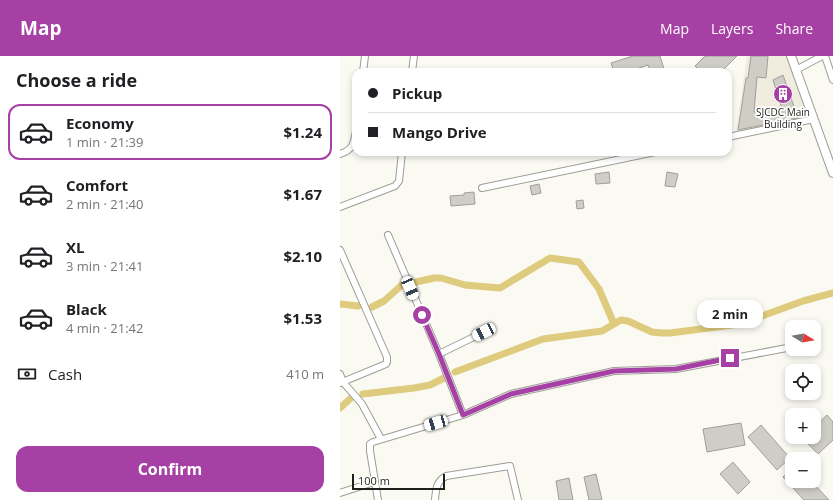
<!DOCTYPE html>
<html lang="en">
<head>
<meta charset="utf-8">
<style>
  :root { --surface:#fff; --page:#f6f6f6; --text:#202124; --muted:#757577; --line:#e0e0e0; --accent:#a640a4 }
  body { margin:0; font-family:"Open Sans",sans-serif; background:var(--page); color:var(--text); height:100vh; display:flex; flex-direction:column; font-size:15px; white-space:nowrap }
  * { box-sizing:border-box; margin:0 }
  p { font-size:13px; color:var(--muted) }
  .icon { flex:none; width:22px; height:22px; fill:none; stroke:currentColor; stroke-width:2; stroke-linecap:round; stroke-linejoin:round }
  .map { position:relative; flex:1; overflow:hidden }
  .details { display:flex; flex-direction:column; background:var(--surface); width:340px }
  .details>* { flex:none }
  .banner { position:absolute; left:12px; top:12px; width:380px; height:88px; border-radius:12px; box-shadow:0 2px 6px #0003; display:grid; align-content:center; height:88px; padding:0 16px; background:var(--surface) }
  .needle { width:26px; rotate:101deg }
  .buttons { position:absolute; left:445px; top:264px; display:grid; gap:8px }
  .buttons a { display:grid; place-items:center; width:36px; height:36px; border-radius:8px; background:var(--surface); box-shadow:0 2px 6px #0003; font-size:20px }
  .scale { position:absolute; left:12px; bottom:10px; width:93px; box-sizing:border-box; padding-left:4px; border:2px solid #1f1f1c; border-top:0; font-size:11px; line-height:14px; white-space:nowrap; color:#1f1f1c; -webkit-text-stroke:3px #fff; paint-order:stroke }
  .end { position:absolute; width:18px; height:18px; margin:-9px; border:5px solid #a640a4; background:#fff; box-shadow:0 0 0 2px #fff }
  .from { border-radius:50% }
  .bubble { position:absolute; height:28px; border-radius:12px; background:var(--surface); box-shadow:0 2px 6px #0003; font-size:13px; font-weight:700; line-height:28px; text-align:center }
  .car { position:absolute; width:12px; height:24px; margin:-12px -6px; border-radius:5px; box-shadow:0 0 3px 1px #0007; background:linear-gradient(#fff 24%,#345 0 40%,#fff 0 76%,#345 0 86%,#fff 0) }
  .banner b { display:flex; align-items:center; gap:14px; height:38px; font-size:15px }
  .banner b+b { border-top:1px solid var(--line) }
  .banner i { width:10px; height:10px; background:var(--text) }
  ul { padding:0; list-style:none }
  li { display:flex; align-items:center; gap:12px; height:56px; margin:0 8px 6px; padding:0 8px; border:2px solid transparent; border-radius:12px }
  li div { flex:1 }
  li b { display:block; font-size:15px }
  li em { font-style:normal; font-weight:700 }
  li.on { border-color:var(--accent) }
  li>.icon { width:36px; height:36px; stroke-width:1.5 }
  h2 { padding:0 16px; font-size:18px; line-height:48px }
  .pay { display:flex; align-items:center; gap:10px; height:44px; padding:0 16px; font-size:15px }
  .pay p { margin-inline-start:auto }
  .button { display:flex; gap:8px; margin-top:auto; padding:8px 16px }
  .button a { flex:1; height:46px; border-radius:12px; background:var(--accent); color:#fff; font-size:16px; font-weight:700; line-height:46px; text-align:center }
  header { display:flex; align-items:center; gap:24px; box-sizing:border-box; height:56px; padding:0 20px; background:var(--accent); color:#fff }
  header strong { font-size:19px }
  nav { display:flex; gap:22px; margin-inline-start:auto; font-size:14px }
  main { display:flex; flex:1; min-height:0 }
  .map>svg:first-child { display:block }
  .built { fill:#f0eddf }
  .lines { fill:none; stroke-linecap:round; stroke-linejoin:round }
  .canal { stroke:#decb7d; stroke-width:7 }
  .building { fill:#cecdc6; stroke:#a09e98 }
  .street-casing { stroke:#9e9d96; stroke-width:8 }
  .secondary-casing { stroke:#9e9d96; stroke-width:10 }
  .street { stroke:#fff; stroke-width:6 }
  .secondary { stroke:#fff; stroke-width:8 }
  .route { stroke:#a640a4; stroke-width:5 }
  .labels { text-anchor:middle; stroke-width:3.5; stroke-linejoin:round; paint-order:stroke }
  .poi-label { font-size:10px; fill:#1f1f1c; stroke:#fff }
</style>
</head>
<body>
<header>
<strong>Map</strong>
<nav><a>Map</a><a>Layers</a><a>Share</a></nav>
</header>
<main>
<section class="details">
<h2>Choose a ride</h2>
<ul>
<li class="on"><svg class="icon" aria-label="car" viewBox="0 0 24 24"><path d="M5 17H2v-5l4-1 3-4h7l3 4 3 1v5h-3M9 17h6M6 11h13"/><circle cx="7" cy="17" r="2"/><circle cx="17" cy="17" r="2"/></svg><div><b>Economy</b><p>1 min · 21:39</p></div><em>$1.24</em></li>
<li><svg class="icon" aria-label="car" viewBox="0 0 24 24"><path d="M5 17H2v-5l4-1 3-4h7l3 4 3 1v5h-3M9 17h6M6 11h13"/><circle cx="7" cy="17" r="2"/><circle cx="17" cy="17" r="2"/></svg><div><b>Comfort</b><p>2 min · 21:40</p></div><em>$1.67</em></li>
<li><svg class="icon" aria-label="car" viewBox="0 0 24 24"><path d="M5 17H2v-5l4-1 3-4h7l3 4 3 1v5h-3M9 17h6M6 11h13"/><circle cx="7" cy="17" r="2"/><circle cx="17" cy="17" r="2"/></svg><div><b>XL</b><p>3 min · 21:41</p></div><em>$2.10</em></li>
<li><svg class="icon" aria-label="car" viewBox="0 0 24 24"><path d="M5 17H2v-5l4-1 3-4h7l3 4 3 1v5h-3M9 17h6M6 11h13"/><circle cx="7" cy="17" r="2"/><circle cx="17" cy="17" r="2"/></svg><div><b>Black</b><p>4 min · 21:42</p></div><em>$1.53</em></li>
</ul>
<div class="pay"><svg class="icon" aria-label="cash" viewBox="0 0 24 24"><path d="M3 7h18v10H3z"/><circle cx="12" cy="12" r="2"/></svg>Cash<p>410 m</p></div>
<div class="button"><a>Confirm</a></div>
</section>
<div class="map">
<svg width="493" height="444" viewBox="0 0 493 444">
  <rect width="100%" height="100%" fill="#faf9f2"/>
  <!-- built -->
  <path class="built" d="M 407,0 L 447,0 L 471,62 L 396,75 Z"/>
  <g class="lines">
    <!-- canal -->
    <path class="canal" d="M 76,226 L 94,222 L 101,222 L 125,229 L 160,232 L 210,202 L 239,206 L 259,233 L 274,268
      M 0,248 L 18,250
      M 32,251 L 44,245 L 63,228
      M 115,316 L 203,283 L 262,275 L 281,264 L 288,265 L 312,276 L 322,277 L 330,277 L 400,268 L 463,245 L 493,237
      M 23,338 L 74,332 L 90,329 L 104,322
      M 0,352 L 11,342"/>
  </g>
  <!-- building -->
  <path class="building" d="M 293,0 L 320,0 L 325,16 L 311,16 L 308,9 L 287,16 L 274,16 L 271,7 Z
    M 365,0 L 397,0 L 381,16 L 361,16 L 355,10 Z
    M 411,0 L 428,0 L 426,22 L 417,21 L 414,56 L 442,53 L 433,24 L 443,19 L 458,62 L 398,74 L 406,22 L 408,22 Z
    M 269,116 L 270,127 L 256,128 L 255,118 Z
    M 327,116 L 338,118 L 335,131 L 325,130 Z
    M 199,128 L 201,137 L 192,139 L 190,130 Z
    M 134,136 L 135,148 L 111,150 L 110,140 L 124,139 L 124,137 Z
    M 243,144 L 244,152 L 237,153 L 236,145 Z
    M 487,359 L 493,366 L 493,384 L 478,398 L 461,381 L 474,381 L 474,371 Z
    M 401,367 L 405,389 L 367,396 L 363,373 Z
    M 421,369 L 450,402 L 437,414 L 408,381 Z
    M 393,406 L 410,426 L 398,438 L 380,418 Z
    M 452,413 L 452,425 L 471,425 L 489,444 L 464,444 L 443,421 Z
    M 256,418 L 262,444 L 249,444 L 244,421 Z
    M 229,422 L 233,444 L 219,444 L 216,425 Z"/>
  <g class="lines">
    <defs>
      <path id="street" d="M 485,0 L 493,24
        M 456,14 L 482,0
        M 23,16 L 25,0
        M 72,16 L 74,0
        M 388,81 L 474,63
        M 0,98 C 13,94 14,87 16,75
        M 142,132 L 315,96
        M 0,151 L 55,130 L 59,125 L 62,96
        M 48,179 L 99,298 L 123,359
        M 0,194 L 47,301 L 47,306 L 46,308 L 0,327
        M 474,287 L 476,286
        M 99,298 L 144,276
        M 0,318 L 3,326 L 22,348 L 41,383
        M 0,437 L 34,426
        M 38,444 L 30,395 L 30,388 L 33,386 L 123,359 L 171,338 L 274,315 L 336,313 L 452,291
        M 95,444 C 96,433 96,426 106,420 L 170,410 L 178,444"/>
      <path id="secondary" d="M 451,0 L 493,117"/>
    </defs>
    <!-- street casing -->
    <use href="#street" class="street-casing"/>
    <!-- secondary casing -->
    <use href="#secondary" class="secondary-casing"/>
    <!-- street -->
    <use href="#street" class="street"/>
    <!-- secondary -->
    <use href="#secondary" class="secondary"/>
  </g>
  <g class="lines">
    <!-- route -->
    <path class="route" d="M 82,259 L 99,298 L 123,359 L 171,338 L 274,315 L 336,313 L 390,302"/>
  </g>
  <!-- icons -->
  <defs>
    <symbol id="building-disc" viewBox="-11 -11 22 22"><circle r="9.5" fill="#a640a4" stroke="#fff"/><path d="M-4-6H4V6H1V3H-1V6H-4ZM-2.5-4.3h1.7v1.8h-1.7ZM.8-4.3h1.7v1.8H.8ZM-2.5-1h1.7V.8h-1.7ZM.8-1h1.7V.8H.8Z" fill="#fff"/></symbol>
  </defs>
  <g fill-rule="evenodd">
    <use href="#building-disc" x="432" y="27" width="22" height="22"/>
  </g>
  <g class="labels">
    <!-- poi labels -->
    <g class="poi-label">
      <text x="443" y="60">SJCDC Main<tspan x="443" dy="12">Building</tspan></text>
    </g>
  </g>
</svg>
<div class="buttons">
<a><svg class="needle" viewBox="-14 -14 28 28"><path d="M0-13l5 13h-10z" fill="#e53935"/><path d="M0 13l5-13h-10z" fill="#757577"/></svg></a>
<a><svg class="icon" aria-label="locate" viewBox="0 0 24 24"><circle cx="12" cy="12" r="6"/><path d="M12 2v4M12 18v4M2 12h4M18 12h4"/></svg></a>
<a>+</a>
<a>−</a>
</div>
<div class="scale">100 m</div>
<i class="end from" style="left:82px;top:259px"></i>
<i class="end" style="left:390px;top:302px"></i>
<div class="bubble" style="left:357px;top:244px;width:66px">2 min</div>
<i class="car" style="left:70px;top:232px;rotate:157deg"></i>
<i class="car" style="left:144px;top:276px;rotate:244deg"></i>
<i class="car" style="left:96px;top:367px;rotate:254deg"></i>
<div class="banner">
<b><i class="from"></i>Pickup</b>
<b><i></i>Mango Drive</b>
</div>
</div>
</main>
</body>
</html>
